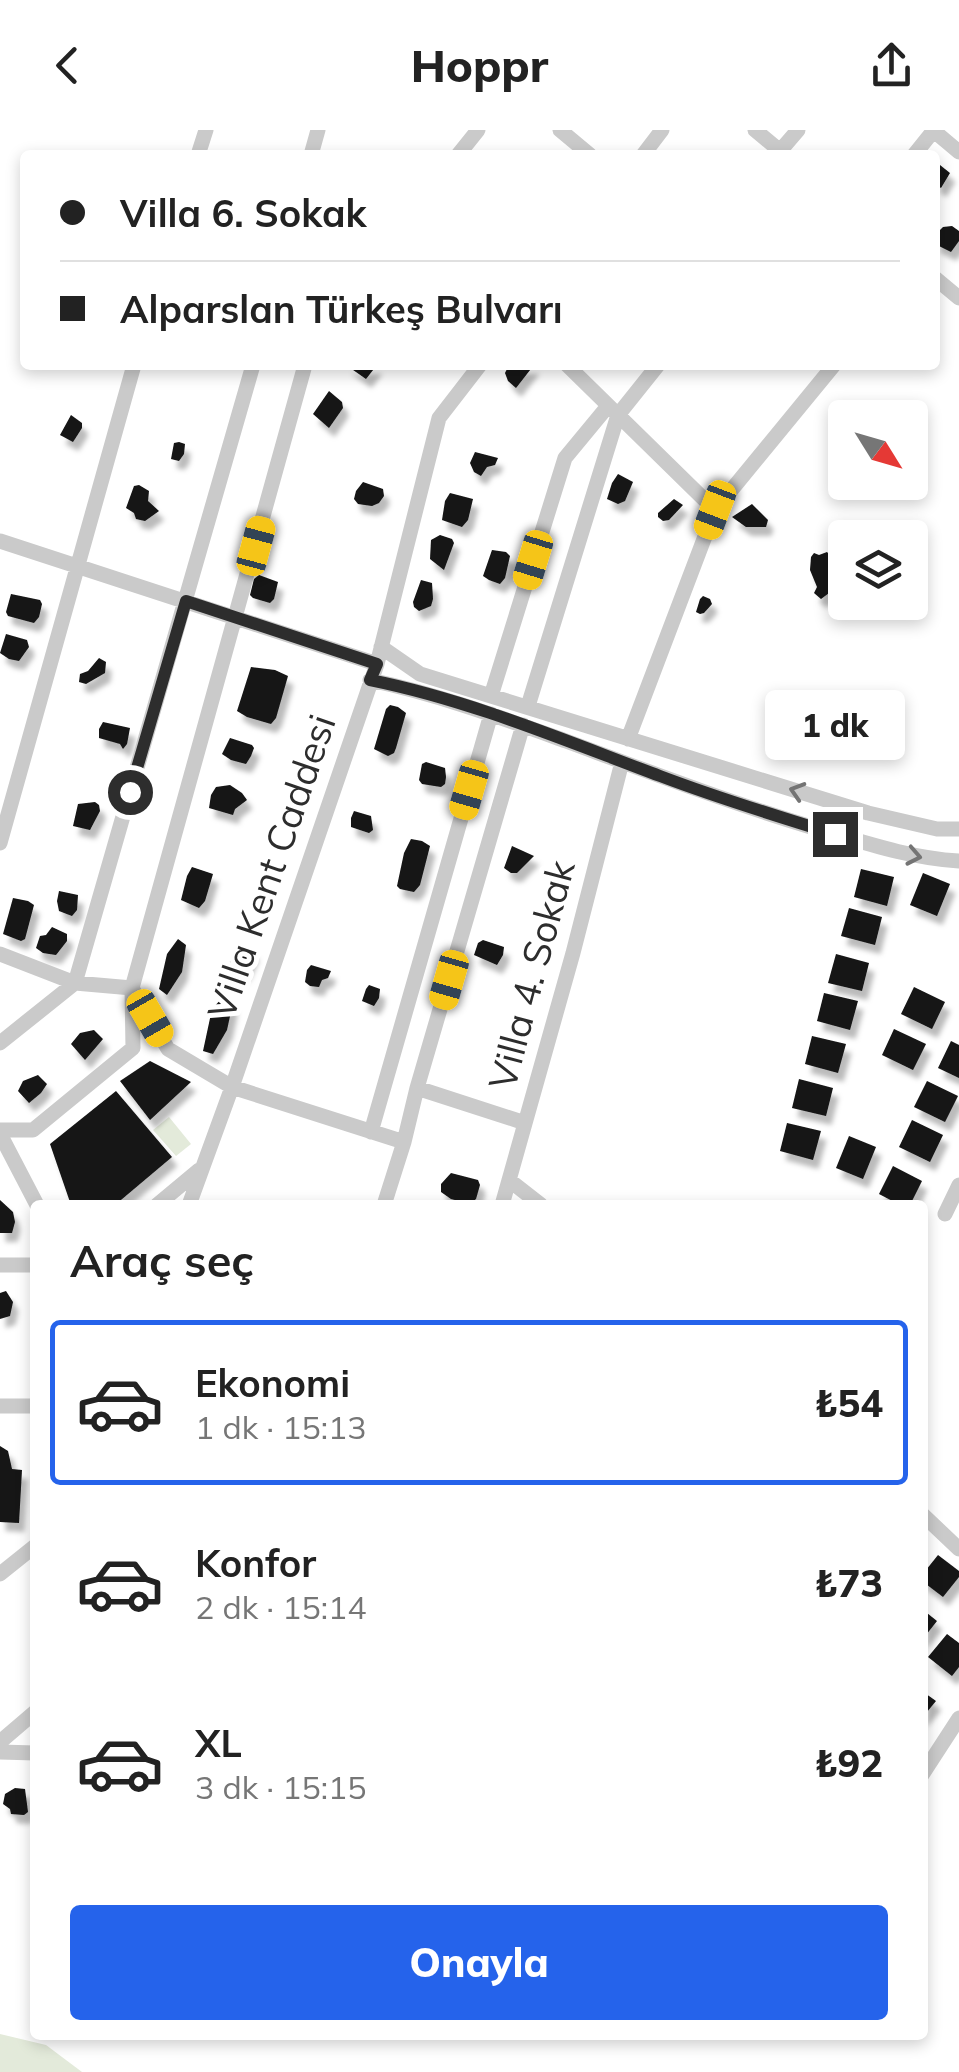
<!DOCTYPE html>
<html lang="tr">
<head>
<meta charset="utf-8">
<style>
  :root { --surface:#fff; --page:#f2f2f2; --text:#222; --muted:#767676; --line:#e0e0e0; --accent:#2563eb }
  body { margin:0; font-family:Mulish,sans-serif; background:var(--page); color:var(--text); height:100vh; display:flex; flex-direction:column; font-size:38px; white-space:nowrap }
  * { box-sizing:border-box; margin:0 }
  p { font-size:32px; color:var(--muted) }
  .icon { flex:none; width:55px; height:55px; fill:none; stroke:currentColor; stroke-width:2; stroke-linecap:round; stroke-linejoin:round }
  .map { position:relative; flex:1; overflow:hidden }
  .side { position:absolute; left:30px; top:1070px; width:898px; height:840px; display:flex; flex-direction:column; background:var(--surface); border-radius:10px; box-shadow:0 5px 15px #0003 }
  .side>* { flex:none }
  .guide { position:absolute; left:20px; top:20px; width:920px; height:220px; border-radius:10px; box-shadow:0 5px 15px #0003; display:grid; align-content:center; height:220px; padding:0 40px; background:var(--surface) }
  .needle { width:65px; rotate:127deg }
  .fabs { position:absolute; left:828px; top:270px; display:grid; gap:20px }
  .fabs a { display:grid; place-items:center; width:100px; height:100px; border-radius:10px; background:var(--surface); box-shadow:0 5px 15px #0003; font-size:50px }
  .end { position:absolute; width:45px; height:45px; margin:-22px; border:12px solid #2d2d2d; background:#fff; box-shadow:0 0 0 5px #fff }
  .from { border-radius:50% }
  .bubble { position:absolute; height:70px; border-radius:10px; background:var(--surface); box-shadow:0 5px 15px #0003; font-size:32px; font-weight:800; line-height:70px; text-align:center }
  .car { position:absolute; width:30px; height:60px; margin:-30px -15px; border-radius:12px; box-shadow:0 0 8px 2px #0007; background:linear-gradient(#f5c518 24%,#345 0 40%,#f5c518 0 76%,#345 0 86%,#f5c518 0) }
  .guide b { display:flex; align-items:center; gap:35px; height:95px; font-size:38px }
  .guide b+b { border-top:2px solid var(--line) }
  .guide i { width:25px; height:25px; background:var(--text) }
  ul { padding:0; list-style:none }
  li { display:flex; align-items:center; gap:30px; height:165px; margin:0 20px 15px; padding:0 20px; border:5px solid transparent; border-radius:10px }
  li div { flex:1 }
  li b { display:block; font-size:38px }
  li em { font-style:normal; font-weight:800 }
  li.on { border-color:var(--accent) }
  li>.icon { width:90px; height:90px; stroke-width:1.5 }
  h2 { padding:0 40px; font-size:45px; line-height:120px }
  .cta { display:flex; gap:20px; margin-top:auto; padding:20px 40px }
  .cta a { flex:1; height:115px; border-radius:10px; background:var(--accent); color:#fff; font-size:40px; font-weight:800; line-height:115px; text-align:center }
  header { display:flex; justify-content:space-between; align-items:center; height:130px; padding:0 40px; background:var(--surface); font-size:45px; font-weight:800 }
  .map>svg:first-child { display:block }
  .green { fill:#e3eada }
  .building { fill:#141414; filter:url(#shadow) }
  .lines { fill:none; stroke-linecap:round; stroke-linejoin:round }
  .minor { stroke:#cacaca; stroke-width:15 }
  .oneway { stroke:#747474 }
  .route { stroke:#2d2d2d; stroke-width:12 }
  .labels { text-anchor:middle; stroke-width:10; stroke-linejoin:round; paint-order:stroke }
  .street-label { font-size:38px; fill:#2d2d2d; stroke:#fff }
</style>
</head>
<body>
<header><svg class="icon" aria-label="back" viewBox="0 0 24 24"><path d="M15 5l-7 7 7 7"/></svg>Hoppr<svg class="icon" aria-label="share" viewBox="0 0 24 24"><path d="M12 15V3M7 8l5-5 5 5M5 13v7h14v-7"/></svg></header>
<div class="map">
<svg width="959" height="1942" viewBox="0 0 959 1942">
  <defs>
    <filter id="shadow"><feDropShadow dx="5.5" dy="9" stdDeviation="2.5" flood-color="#0004"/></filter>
  </defs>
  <rect width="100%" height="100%" fill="#fff"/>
  <!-- green -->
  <path class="green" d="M 169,987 L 191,1014 L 176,1026 L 153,1000 Z
    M 0,1904 L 46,1915 L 82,1942 L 0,1942 Z"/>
  <!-- building -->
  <path class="building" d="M 935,31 L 950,43 L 941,58 L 935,54 Z
    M 952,96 L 959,101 L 959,111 L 951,122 L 935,114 L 935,105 L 943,97 Z
    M 346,235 L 361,237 L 362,235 L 377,235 L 366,249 Z
    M 509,235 L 534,235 L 516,258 L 508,251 L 505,243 Z
    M 329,261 L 342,272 L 343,278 L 329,298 L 313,284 Z
    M 71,285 L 82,293 L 82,298 L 73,312 L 60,305 Z
    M 179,312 L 185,314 L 184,324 L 179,331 L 171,329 L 174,313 Z
    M 475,322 L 498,328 L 495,335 L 487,337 L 481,346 L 474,342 L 470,333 Z
    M 618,344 L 633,352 L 625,371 L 618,374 L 607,369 L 612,353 Z
    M 363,352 L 383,359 L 384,366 L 379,373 L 372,376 L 358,374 L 354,369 L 356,361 Z
    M 139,355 L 149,361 L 148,371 L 159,381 L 145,391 L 136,389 L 134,383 L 126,378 L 134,356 Z
    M 450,363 L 473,369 L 468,390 L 462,397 L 442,390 L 445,371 Z
    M 674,369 L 683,375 L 669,390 L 663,391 L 658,387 L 658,383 Z
    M 752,374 L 768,390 L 766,397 L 746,397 L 732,387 Z
    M 440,405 L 452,409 L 454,413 L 444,440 L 430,429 L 431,410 Z
    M 492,420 L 506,422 L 510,426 L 505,448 L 500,454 L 489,450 L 483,446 Z
    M 827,422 L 845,442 L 845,451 L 821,469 L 814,463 L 817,457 L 810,440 L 811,427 L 814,423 L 819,425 Z
    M 259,445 L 278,452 L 274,469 L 270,473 L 253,468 L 250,465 L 254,449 Z
    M 421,450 L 432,453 L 433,469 L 431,476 L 419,481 L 414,477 L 413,472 Z
    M 11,464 L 40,470 L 42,474 L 39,487 L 34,493 L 8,486 L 6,482 Z
    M 703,466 L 710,469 L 712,474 L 704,483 L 700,484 L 696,482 L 700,469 Z
    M 6,504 L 27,510 L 29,517 L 19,531 L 9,529 L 0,523 Z
    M 99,528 L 106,532 L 105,543 L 86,554 L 79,552 L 80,544 L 88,541 Z
    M 251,537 L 275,540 L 288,546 L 276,588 L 271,594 L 247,587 L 237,581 Z
    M 390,575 L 398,577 L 406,583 L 396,618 L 394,623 L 388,626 L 374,619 L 386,579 Z
    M 103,592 L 130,598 L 127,614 L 123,619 L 120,614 L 99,608 L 99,599 Z
    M 230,608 L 252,615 L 254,618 L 251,626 L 246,634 L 231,630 L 222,624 Z
    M 426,632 L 445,638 L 446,647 L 445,654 L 441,657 L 422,654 L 419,650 L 422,634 Z
    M 230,655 L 242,663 L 247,670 L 235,679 L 233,685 L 209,678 L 211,665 L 216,657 Z
    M 95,672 L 99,675 L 100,681 L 90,700 L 73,696 L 78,674 Z
    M 354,681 L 371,686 L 373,700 L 369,703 L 351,697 L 351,688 Z
    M 411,709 L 422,711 L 430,716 L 420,755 L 414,762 L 400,759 L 397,756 L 404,723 Z
    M 512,716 L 534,726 L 517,743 L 511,743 L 504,738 Z
    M 192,737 L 213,744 L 205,771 L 199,778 L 181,770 L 187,746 Z
    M 861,739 L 894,747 L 887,776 L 854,767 Z
    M 923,743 L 950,754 L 937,786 L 910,775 Z
    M 59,761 L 78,765 L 77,780 L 72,786 L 59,781 L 57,771 Z
    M 13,768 L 28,771 L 34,775 L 25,809 L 21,811 L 3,804 Z
    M 849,778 L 882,787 L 875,815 L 841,806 Z
    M 52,797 L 67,804 L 67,811 L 56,825 L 43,823 L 36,818 L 40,806 L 46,805 Z
    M 178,809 L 186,815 L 182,842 L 167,865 L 159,859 L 167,824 Z
    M 483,810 L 504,817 L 503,825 L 497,835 L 474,825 L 478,813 Z
    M 237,816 L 254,821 L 245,841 L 239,846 L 234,847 L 227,842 L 233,821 Z
    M 836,824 L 869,833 L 862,861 L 828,853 Z
    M 311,835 L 331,841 L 328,848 L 322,850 L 319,857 L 310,856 L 305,852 L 307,840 Z
    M 369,855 L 380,859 L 379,868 L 374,876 L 362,871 L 366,859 Z
    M 914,857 L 945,872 L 932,899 L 901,884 Z
    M 824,863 L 858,871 L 850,900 L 817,891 Z
    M 223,867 L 231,871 L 232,877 L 227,900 L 213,924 L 203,921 L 212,879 Z
    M 894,899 L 926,914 L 913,940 L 882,925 Z
    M 94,900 L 103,909 L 85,930 L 71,914 L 80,903 Z
    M 812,906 L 846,914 L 838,943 L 805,934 Z
    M 951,911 L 959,915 L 959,948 L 938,938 Z
    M 150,931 L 191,952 L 150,990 L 120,951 Z
    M 38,945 L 47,954 L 41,963 L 29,973 L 18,961 L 23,951 Z
    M 799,949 L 833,958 L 826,986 L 792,978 Z
    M 927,951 L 958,966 L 945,992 L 914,977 Z
    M 116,961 L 172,1027 L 115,1075 L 71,1075 L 50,1014 Z
    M 912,990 L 943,1005 L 930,1032 L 899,1017 Z
    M 787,993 L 821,1001 L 813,1030 L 780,1021 Z
    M 849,1006 L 876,1017 L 863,1049 L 836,1038 Z
    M 893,1036 L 922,1051 L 910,1075 L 900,1075 L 879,1064 Z
    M 451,1043 L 478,1050 L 480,1055 L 476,1069 L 470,1074 L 451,1069 L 441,1062 L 441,1054 Z
    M 0,1070 L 13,1082 L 15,1092 L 12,1103 L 0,1103 Z
    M 6,1161 L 13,1172 L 10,1186 L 0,1189 L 0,1163 Z
    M 0,1316 L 8,1321 L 12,1339 L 22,1340 L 19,1393 L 0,1392 Z
    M 938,1425 L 959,1441 L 959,1447 L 943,1467 L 922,1451 L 922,1445 Z
    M 922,1479 L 937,1491 L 922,1510 Z
    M 947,1504 L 959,1513 L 959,1537 L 952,1546 L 928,1527 Z
    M 922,1561 L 936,1571 L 922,1588 Z
    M 15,1658 L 25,1659 L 28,1682 L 24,1685 L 11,1684 L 10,1679 L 3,1674 L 5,1664 Z"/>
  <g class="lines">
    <!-- minor -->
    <path class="minor" d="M 560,0 L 590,25
      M 755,0 L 785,25
      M 934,1 L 959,22
      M 780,21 L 798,0
      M 198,25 L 206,0
      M 311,25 L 318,0
      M 458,25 L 478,0
      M 643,25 L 662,0
      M 914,25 L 934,0
      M 935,148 L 959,168
      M 567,235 L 715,380
      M 0,411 L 377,534
      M 381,517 L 420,544 L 868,683 L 937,699 L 959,699
      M 370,550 C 437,564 502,588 566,611 C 647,641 728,672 811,697 C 860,711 908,728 959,731
      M 491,566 L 565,328 L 608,276
      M 528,576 L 618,285 L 658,235
      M 628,609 L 715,380 L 834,235
      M 0,713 L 134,235
      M 0,824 L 75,853 L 132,858 L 168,919 L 232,957 L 404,1012
      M 0,913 L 75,853 L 253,235
      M 417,958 L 525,993
      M 0,1000 L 33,1000 L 133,918 L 132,858 L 305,235
      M 371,1002 L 491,584
      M 0,1004 L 37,1075
      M 509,1050 L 541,1075
      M 157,1075 L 199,1040
      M 189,1075 L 232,957 L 377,534 L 439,288 L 480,235
      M 384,1075 L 404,1012 L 417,958 L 523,595
      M 502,1075 L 573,823 L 622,632
      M 945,1084 L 959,1055
      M 0,1135 L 35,1135
      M 0,1276 L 35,1276
      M 922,1384 L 959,1419
      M 0,1444 L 35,1416
      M 0,1612 L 35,1582
      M 0,1622 L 35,1623
      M 922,1645 L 959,1588"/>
  </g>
  <!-- one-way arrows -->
  <defs><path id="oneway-chevron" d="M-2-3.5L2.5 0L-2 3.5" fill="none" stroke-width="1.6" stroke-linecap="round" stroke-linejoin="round" transform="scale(2.5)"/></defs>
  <g class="oneway">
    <use href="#oneway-chevron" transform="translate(797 661) rotate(-163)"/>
    <use href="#oneway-chevron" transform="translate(914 726) rotate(11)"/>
  </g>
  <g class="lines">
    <!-- route -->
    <path class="route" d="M 130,662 L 186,471 L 377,534 L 370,550 C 470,570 566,611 660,646 C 718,668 776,686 835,704"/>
  </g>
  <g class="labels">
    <!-- street labels -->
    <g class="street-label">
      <text transform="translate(272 737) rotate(-71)" y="13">Villa Kent Caddesi</text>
      <text transform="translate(532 845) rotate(-75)" y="13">Villa 4. Sokak</text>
    </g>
  </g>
</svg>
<div class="fabs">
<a><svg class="needle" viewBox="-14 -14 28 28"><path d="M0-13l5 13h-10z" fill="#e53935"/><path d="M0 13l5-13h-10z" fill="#767676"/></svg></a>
<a><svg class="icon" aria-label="layers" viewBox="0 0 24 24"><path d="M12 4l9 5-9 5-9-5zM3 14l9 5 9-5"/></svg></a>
</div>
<i class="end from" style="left:130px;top:662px"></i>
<i class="end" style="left:835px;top:704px"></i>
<div class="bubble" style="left:765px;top:560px;width:140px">1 dk</div>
<i class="car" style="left:715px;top:380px;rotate:201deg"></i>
<i class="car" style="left:256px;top:416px;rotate:15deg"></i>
<i class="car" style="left:533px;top:430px;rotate:197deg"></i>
<i class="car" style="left:469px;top:660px;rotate:196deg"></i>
<i class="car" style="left:449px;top:850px;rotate:196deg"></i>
<i class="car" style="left:150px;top:888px;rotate:150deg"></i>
<div class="guide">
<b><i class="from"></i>Villa 6. Sokak</b>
<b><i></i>Alparslan Türkeş Bulvarı</b>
</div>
<section class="side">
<h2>Araç seç</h2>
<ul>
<li class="on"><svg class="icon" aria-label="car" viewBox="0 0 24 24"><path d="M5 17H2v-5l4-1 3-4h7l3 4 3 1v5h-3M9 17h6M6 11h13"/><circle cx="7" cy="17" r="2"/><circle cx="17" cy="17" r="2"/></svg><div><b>Ekonomi</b><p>1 dk · 15:13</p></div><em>₺54</em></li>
<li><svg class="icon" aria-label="car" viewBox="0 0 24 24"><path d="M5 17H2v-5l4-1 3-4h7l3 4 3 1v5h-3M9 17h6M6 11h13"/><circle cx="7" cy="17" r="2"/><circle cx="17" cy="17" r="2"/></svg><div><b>Konfor</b><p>2 dk · 15:14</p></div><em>₺73</em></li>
<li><svg class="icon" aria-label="car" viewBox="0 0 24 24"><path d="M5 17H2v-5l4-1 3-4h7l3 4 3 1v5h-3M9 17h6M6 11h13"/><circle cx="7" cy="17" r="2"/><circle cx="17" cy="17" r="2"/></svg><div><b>XL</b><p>3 dk · 15:15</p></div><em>₺92</em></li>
</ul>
<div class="cta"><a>Onayla</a></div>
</section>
</div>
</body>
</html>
